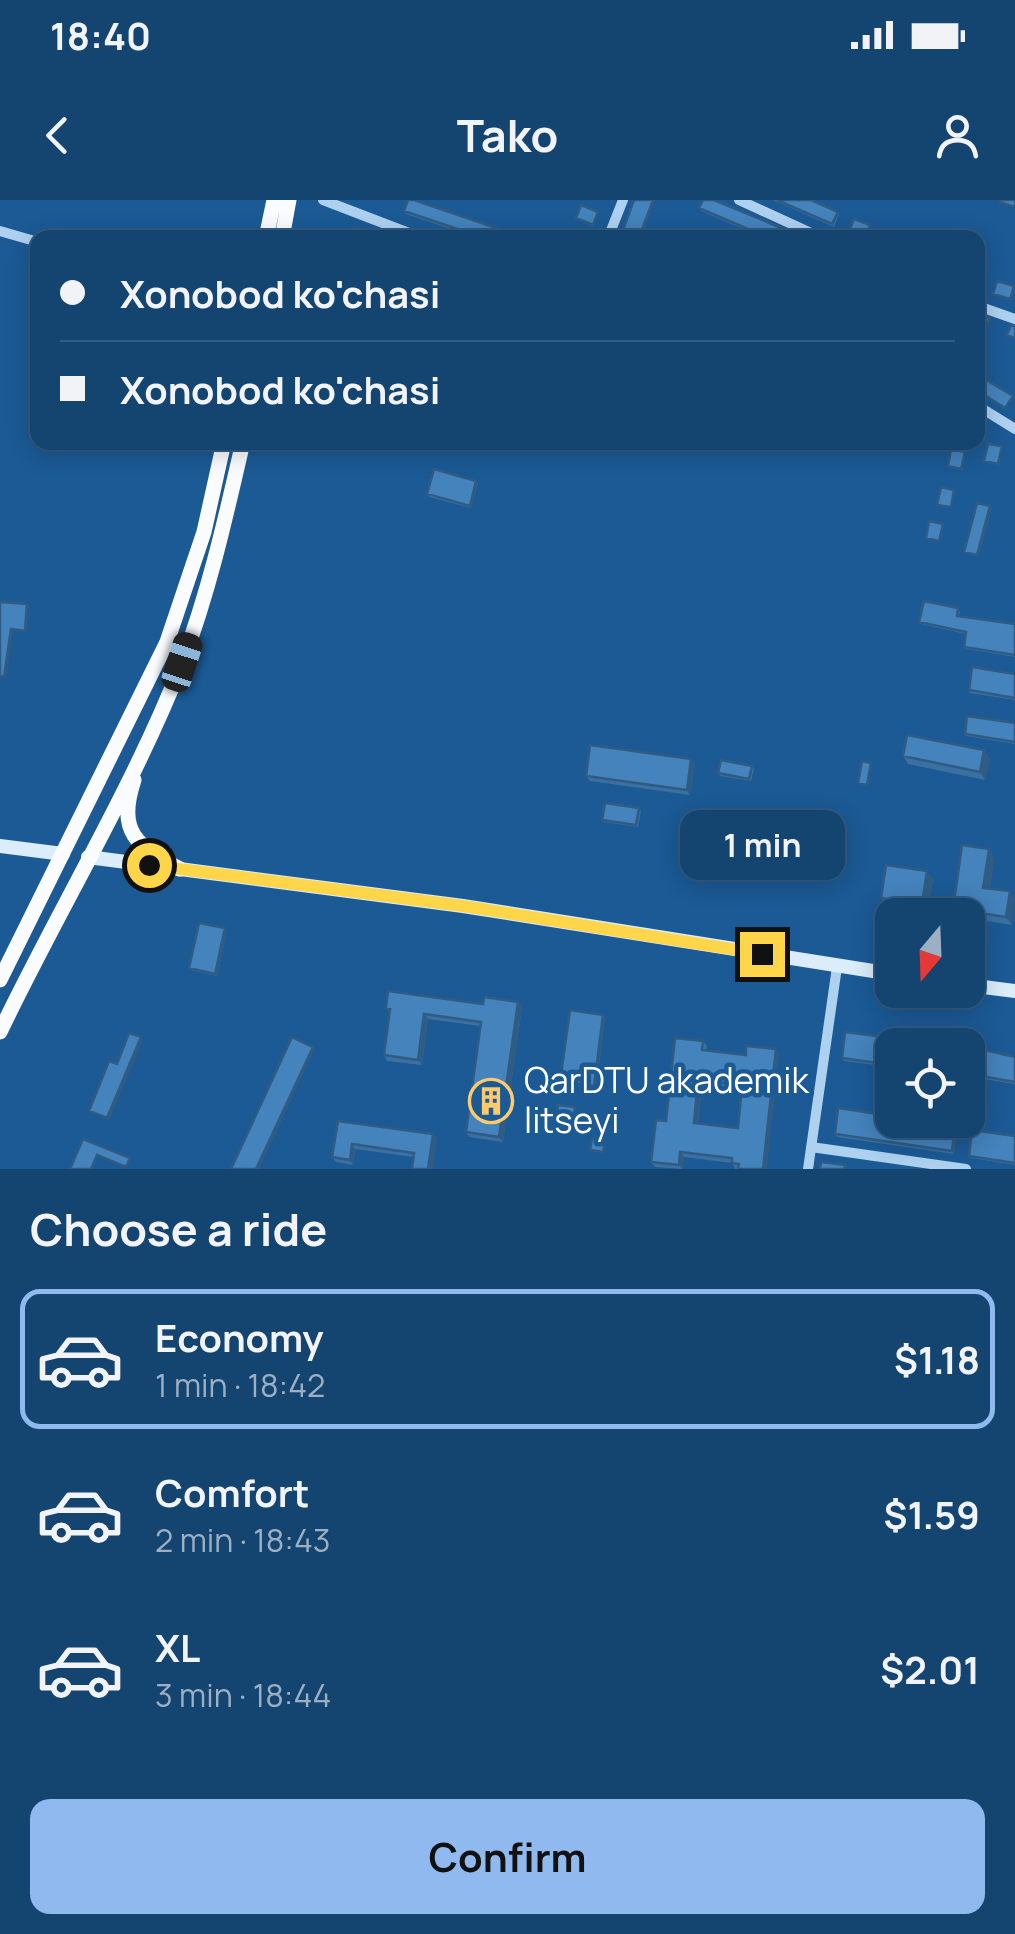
<!DOCTYPE html>
<html lang="en">
<head>
<meta charset="utf-8">
<style>
  :root { --surface:#144470; --page:#214e78; --text:#f1f3f6; --muted:#9db0c3; --line:#335c83; --accent:#90b9f0 }
  body { margin:0; font-family:Manrope,sans-serif; background:var(--page); color:var(--text); height:100vh; display:flex; flex-direction:column; font-size:38px; white-space:nowrap }
  * { box-sizing:border-box; margin:0 }
  p { font-size:32px; color:var(--muted) }
  .icon { flex:none; width:55px; height:55px; fill:none; stroke:currentColor; stroke-width:2; stroke-linecap:round; stroke-linejoin:round }
  .map { position:relative; height:969px; overflow:hidden }
  .drawer { display:flex; flex-direction:column; background:var(--surface); flex:1 }
  .drawer>* { flex:none }
  .banner { position:absolute; left:30px; top:30px; width:955px; height:220px; border-radius:20px; box-shadow:0 5px 25px #0003,0 0 0 2px var(--line); display:grid; align-content:center; height:220px; padding:0 30px; background:var(--surface) }
  .needle { width:65px; rotate:199deg }
  .fabs { position:absolute; left:875px; top:698px; display:grid; gap:20px }
  .fabs a { display:grid; place-items:center; width:110px; height:110px; border-radius:20px; background:var(--surface); box-shadow:0 5px 25px #0003,0 0 0 2px var(--line); font-size:50px }
  .end { position:absolute; width:45px; height:45px; margin:-22px; border:12px solid #ffd54a; background:#111; box-shadow:0 0 0 5px #111 }
  .from { border-radius:50% }
  .bubble { position:absolute; height:70px; border-radius:20px; background:var(--surface); box-shadow:0 5px 25px #0003,0 0 0 2px var(--line); font-size:32px; font-weight:700; line-height:70px; text-align:center }
  .car { position:absolute; width:30px; height:60px; margin:-30px -15px; border-radius:12px; box-shadow:0 0 8px 2px #0007; background:linear-gradient(#222 24%,#8ab4d8 0 40%,#222 0 76%,#8ab4d8 0 86%,#222 0) }
  .banner b { display:flex; align-items:center; gap:35px; height:95px; font-size:38px }
  .banner b+b { border-top:2px solid var(--line) }
  .banner i { width:25px; height:25px; background:var(--text) }
  ul { padding:0; list-style:none }
  li { display:flex; align-items:center; gap:30px; height:140px; margin:0 20px 15px; padding:0 10px; border:5px solid transparent; border-radius:20px }
  li div { flex:1 }
  li b { display:block; font-size:38px }
  li em { font-style:normal; font-weight:700 }
  li.selected { border-color:var(--accent) }
  li>.icon { width:90px; height:90px; stroke-width:1.5 }
  h2 { padding:0 30px; font-size:45px; line-height:120px }
  .primary-button { display:flex; gap:20px; margin-top:auto; padding:20px 30px }
  .primary-button a { flex:1; height:115px; border-radius:20px; background:var(--accent); color:#111; font-size:40px; font-weight:700; line-height:115px; text-align:center }
  .status { display:flex; justify-content:space-between; align-items:center; height:70px; padding:0 50px; background:var(--surface); direction:ltr }
  .status svg { height:28px; fill:currentColor }
  header { display:flex; justify-content:space-between; align-items:center; height:130px; padding:0 30px; background:var(--surface); font-size:45px; font-weight:700 }
  .map>svg:first-child { display:block }
  .lines { fill:none; stroke-linecap:round; stroke-linejoin:round }
  .minor { stroke:#aed1f0; stroke-width:10 }
  .secondary { stroke:#dbecfb; stroke-width:14 }
  .trunk { stroke:#fafcff; stroke-width:15 }
  .wall { fill:#3a71a2; fill-rule:evenodd }
  .shaded-wall { fill:#305c84 }
  .building { fill:#4483bc; stroke:#305c84; stroke-width:2.5; fill-rule:evenodd }
  .route { stroke:#ffd54a; stroke-width:12 }
  .labels { text-anchor:middle; stroke-width:9; stroke-linejoin:round; paint-order:stroke }
  .poi-label { font-size:35px; fill:#fff; stroke:#1b5a95; text-anchor:start }
</style>
</head>
<body>
<div class="status"><b>18:40</b><svg viewBox="0 0 49 12"><path d="M0 12V9h3v3zM5 12V6h3v6zM10 12V3h3v9zM15 12V0h3v12zM26 1h20v11H26zM47 4h2v5h-2z"/></svg></div>
<header><svg class="icon" aria-label="back" viewBox="0 0 24 24"><path d="M15 5l-7 7 7 7"/></svg>Tako<svg class="icon" aria-label="person" viewBox="0 0 24 24"><circle cx="12" cy="8" r="4"/><path d="M4 21q1-7 8-7t8 7"/></svg></header>
<div class="map">
<svg width="1015" height="969" viewBox="0 0 1015 969">
  <rect width="100%" height="100%" fill="#1b5a95"/>
  <g class="lines">
    <!-- minor -->
    <path class="minor" d="M 323,0 L 422,38
      M 739,0 L 822,38
      M 0,31 L 38,42
      M 608,38 L 623,0
      M 978,106 L 1015,119
      M 978,206 L 1015,229
      M 811,947 L 966,969
      M 808,969 L 837,767"/>
    <!-- secondary -->
    <path class="secondary" d="M 0,646 L 63,654
      M 88,657 L 463,706 L 892,774
      M 968,785 L 1015,791"/>
    <!-- trunk -->
    <path class="trunk" d="M 266,38 L 274,0
      M 282,38 L 289,0
      M 134,580 C 117,632 136,646 180,669
      M 0,780 L 167,442 L 204,332 L 224,242
      M 0,832 C 59,709 132,590 182,463 C 209,392 226,316 243,242"/>
  </g>
  <!-- wall -->
  <path class="wall" d="M 773,0 L 811,0 L 839,14 L 834,27 Z
    M 699,8 L 780,29 L 777,38 L 764,38 L 701,11 Z
    M 404,11 L 520,38 L 478,38 L 406,14 Z
    M 476,281 L 478,283 L 471,308 L 429,297 L 427,294 Z
    M 960,411 L 959,416 L 1015,424 L 1015,457 L 966,449 L 964,447 L 966,434 L 921,424 L 919,422 Z
    M 1015,474 L 1015,500 L 970,493 L 969,490 Z
    M 1015,523 L 1015,544 L 966,536 L 965,534 Z
    M 903,556 L 990,558 L 985,580 L 908,564 Z
    M 691,559 L 695,564 L 690,595 L 590,581 L 586,576 Z
    M 754,568 L 751,581 L 720,576 L 718,573 Z
    M 639,608 L 641,611 L 638,627 L 604,622 L 602,620 Z
    M 994,657 L 990,688 L 1012,725 L 968,718 L 968,715 L 957,715 L 953,709 Z
    M 933,679 L 928,712 L 887,706 L 881,698 Z
    M 227,731 L 217,776 L 191,770 L 189,768 Z
    M 518,802 L 522,807 L 503,942 L 469,937 L 466,932 L 480,826 L 428,819 L 422,865 L 387,861 L 384,855 L 390,813 L 386,808 Z
    M 603,815 L 605,817 L 596,889 L 562,884 L 560,882 Z
    M 703,841 L 707,846 L 706,851 L 746,855 L 779,854 L 738,969 L 735,969 L 732,963 L 684,957 L 682,969 L 655,967 L 651,962 L 666,921 ZM 702,885 L 742,889 L 738,928 L 698,923 Z
    M 892,845 L 892,867 L 844,861 L 842,858 Z
    M 1015,857 L 1015,884 L 983,879 L 981,876 Z
    M 338,921 L 437,939 L 413,957 L 355,949 L 353,965 L 336,962 L 332,957 Z
    M 957,928 L 954,954 L 837,937 L 835,934 Z
    M 1015,936 L 1015,965 L 971,958 L 969,956 Z"/>
  <!-- shaded-wall -->
  <path class="shaded-wall" d="M 653,0 L 655,0 L 642,38 L 639,38 Z
    M 476,281 L 478,283 L 471,308 L 470,306 Z
    M 990,306 L 992,308 L 979,358 L 977,355 Z
    M 27,404 L 29,406 L 27,433 L 25,431 Z
    M 11,429 L 13,432 L 6,480 L 4,477 Z
    M 984,550 L 990,558 L 985,580 L 980,572 Z
    M 691,559 L 695,564 L 690,595 L 687,590 Z
    M 871,563 L 872,565 L 868,588 L 867,585 Z
    M 989,649 L 994,657 L 989,695 L 983,688 Z
    M 927,671 L 933,679 L 928,712 L 922,704 Z
    M 1010,691 L 1015,699 L 1012,725 L 1006,717 Z
    M 225,728 L 227,731 L 217,776 L 215,774 Z
    M 518,802 L 522,807 L 503,942 L 499,937 Z
    M 424,814 L 428,819 L 422,865 L 418,860 Z
    M 603,815 L 605,817 L 596,889 L 594,886 Z
    M 141,837 L 143,840 L 109,921 L 107,918 Z
    M 313,847 L 315,849 L 259,969 L 256,969 Z
    M 776,849 L 779,854 L 767,969 L 763,969 Z
    M 698,880 L 702,885 L 697,928 L 694,923 Z
    M 955,925 L 957,928 L 954,954 L 952,951 Z
    M 433,934 L 437,939 L 433,969 L 428,969 Z
    M 352,944 L 355,949 L 353,965 L 350,960 Z
    M 680,952 L 684,957 L 682,969 L 679,965 Z"/>
  <!-- building -->
  <path class="building" d="M 408,0 L 414,0 L 502,30 L 520,38 L 484,38 L 404,11 Z
    M 634,0 L 653,0 L 639,38 L 620,38 Z
    M 703,0 L 714,0 L 779,27 L 774,38 L 769,38 L 699,8 Z
    M 777,0 L 811,0 L 838,12 L 832,24 Z
    M 1001,0 L 1015,0 L 1015,7 L 1000,2 Z
    M 581,5 L 598,12 L 593,25 L 576,18 Z
    M 854,19 L 870,25 L 865,38 L 849,31 Z
    M 355,28 L 369,31 L 367,38 L 352,38 Z
    M 887,32 L 904,37 L 886,38 Z
    M 997,81 L 1014,86 L 1010,99 L 993,94 Z
    M 978,113 L 990,118 L 984,131 L 978,128 Z
    M 1011,125 L 1015,126 L 1015,138 L 1007,135 Z
    M 978,175 L 1013,196 L 1005,208 L 978,191 Z
    M 988,244 L 1002,246 L 998,264 L 984,261 Z
    M 951,249 L 965,252 L 961,269 L 948,266 Z
    M 434,269 L 476,281 L 470,306 L 427,294 Z
    M 941,287 L 954,290 L 951,307 L 937,305 Z
    M 977,303 L 990,306 L 977,355 L 964,352 Z
    M 929,321 L 943,324 L 939,341 L 926,338 Z
    M 924,401 L 958,408 L 957,416 L 1015,424 L 1015,455 L 964,447 L 966,432 L 919,422 Z
    M 0,402 L 27,404 L 25,431 L 11,429 L 4,477 L 0,476 Z
    M 972,467 L 1015,474 L 1015,498 L 969,490 Z
    M 967,516 L 1015,523 L 1015,542 L 965,534 Z
    M 907,535 L 984,550 L 980,572 L 903,556 Z
    M 590,545 L 691,559 L 687,590 L 586,576 Z
    M 721,560 L 752,566 L 749,579 L 718,573 Z
    M 862,561 L 871,563 L 867,585 L 858,583 Z
    M 605,603 L 639,608 L 636,625 L 602,620 Z
    M 962,645 L 989,649 L 983,688 L 1010,691 L 1006,717 L 953,709 Z
    M 886,665 L 927,671 L 922,704 L 881,698 Z
    M 199,723 L 225,728 L 215,774 L 189,768 Z
    M 388,791 L 483,804 L 484,797 L 518,802 L 499,937 L 466,932 L 481,822 L 424,814 L 418,860 L 384,855 L 390,809 L 386,808 Z
    M 570,810 L 603,815 L 594,886 L 560,882 Z
    M 845,832 L 948,845 L 892,845 L 892,865 L 842,858 Z
    M 129,833 L 141,837 L 107,918 L 89,911 L 109,861 L 117,864 Z
    M 292,837 L 313,847 L 256,969 L 231,969 Z
    M 675,838 L 703,841 L 702,850 L 746,855 L 746,846 L 776,849 L 763,969 L 738,969 L 739,964 L 732,963 L 732,958 L 680,952 L 679,965 L 651,962 L 656,920 L 666,921 ZM 698,880 L 742,885 L 738,928 L 694,923 Z
    M 984,850 L 1015,857 L 1015,882 L 981,876 Z
    M 558,905 L 575,907 L 573,921 L 556,919 Z
    M 838,908 L 892,916 L 892,920 L 920,920 L 955,925 L 952,951 L 835,934 Z
    M 338,921 L 433,934 L 428,969 L 412,969 L 414,953 L 352,944 L 350,960 L 332,957 Z
    M 972,930 L 1015,936 L 1015,963 L 969,956 Z
    M 592,938 L 605,940 L 603,952 L 590,950 Z
    M 83,939 L 130,958 L 126,967 L 97,955 L 91,969 L 70,969 Z
    M 821,962 L 845,965 L 844,969 L 820,969 Z"/>
  <g class="lines">
    <!-- route -->
    <path class="route" d="M 149,665 L 463,706 L 762,754"/>
  </g>
  <!-- icons -->
  <defs>
    <symbol id="building-ring" viewBox="-11 -11 22 22"><circle r="9.5" fill="#1b5a95" stroke="#ffc96c" stroke-width="1.5"/><path d="M-4-6H4V6H1V3H-1V6H-4ZM-2.5-4.3h1.7v1.8h-1.7ZM.8-4.3h1.7v1.8H.8ZM-2.5-1h1.7V.8h-1.7ZM.8-1h1.7V.8H.8Z" fill="#ffc96c"/></symbol>
  </defs>
  <g fill-rule="evenodd">
    <use href="#building-ring" x="466" y="876" width="50" height="50"/>
  </g>
  <g class="labels">
    <!-- poi labels -->
    <g class="poi-label">
      <text x="524" y="893">QarDTU akademik<tspan x="524" dy="40">litseyi</tspan></text>
    </g>
  </g>
</svg>
<div class="fabs">
<a><svg class="needle" viewBox="-14 -14 28 28"><path d="M0-13l5 13h-10z" fill="#e53935"/><path d="M0 13l5-13h-10z" fill="#9db0c3"/></svg></a>
<a><svg class="icon" aria-label="locate" viewBox="0 0 24 24"><circle cx="12" cy="12" r="6"/><path d="M12 2v4M12 18v4M2 12h4M18 12h4"/></svg></a>
</div>
<i class="end from" style="left:149px;top:665px"></i>
<i class="end" style="left:762px;top:754px"></i>
<div class="bubble" style="left:680px;top:610px;width:165px">1 min</div>
<i class="car" style="left:182px;top:462px;rotate:18deg"></i>
<div class="banner">
<b><i class="from"></i>Xonobod ko'chasi</b>
<b><i></i>Xonobod ko'chasi</b>
</div>
</div>
<section class="drawer">
<h2>Choose a ride</h2>
<ul>
<li class="selected"><svg class="icon" aria-label="car" viewBox="0 0 24 24"><path d="M5 17H2v-5l4-1 3-4h7l3 4 3 1v5h-3M9 17h6M6 11h13"/><circle cx="7" cy="17" r="2"/><circle cx="17" cy="17" r="2"/></svg><div><b>Economy</b><p>1 min · 18:42</p></div><em>$1.18</em></li>
<li><svg class="icon" aria-label="car" viewBox="0 0 24 24"><path d="M5 17H2v-5l4-1 3-4h7l3 4 3 1v5h-3M9 17h6M6 11h13"/><circle cx="7" cy="17" r="2"/><circle cx="17" cy="17" r="2"/></svg><div><b>Comfort</b><p>2 min · 18:43</p></div><em>$1.59</em></li>
<li><svg class="icon" aria-label="car" viewBox="0 0 24 24"><path d="M5 17H2v-5l4-1 3-4h7l3 4 3 1v5h-3M9 17h6M6 11h13"/><circle cx="7" cy="17" r="2"/><circle cx="17" cy="17" r="2"/></svg><div><b>XL</b><p>3 min · 18:44</p></div><em>$2.01</em></li>
</ul>
<div class="primary-button"><a>Confirm</a></div>
</section>
</body>
</html>
